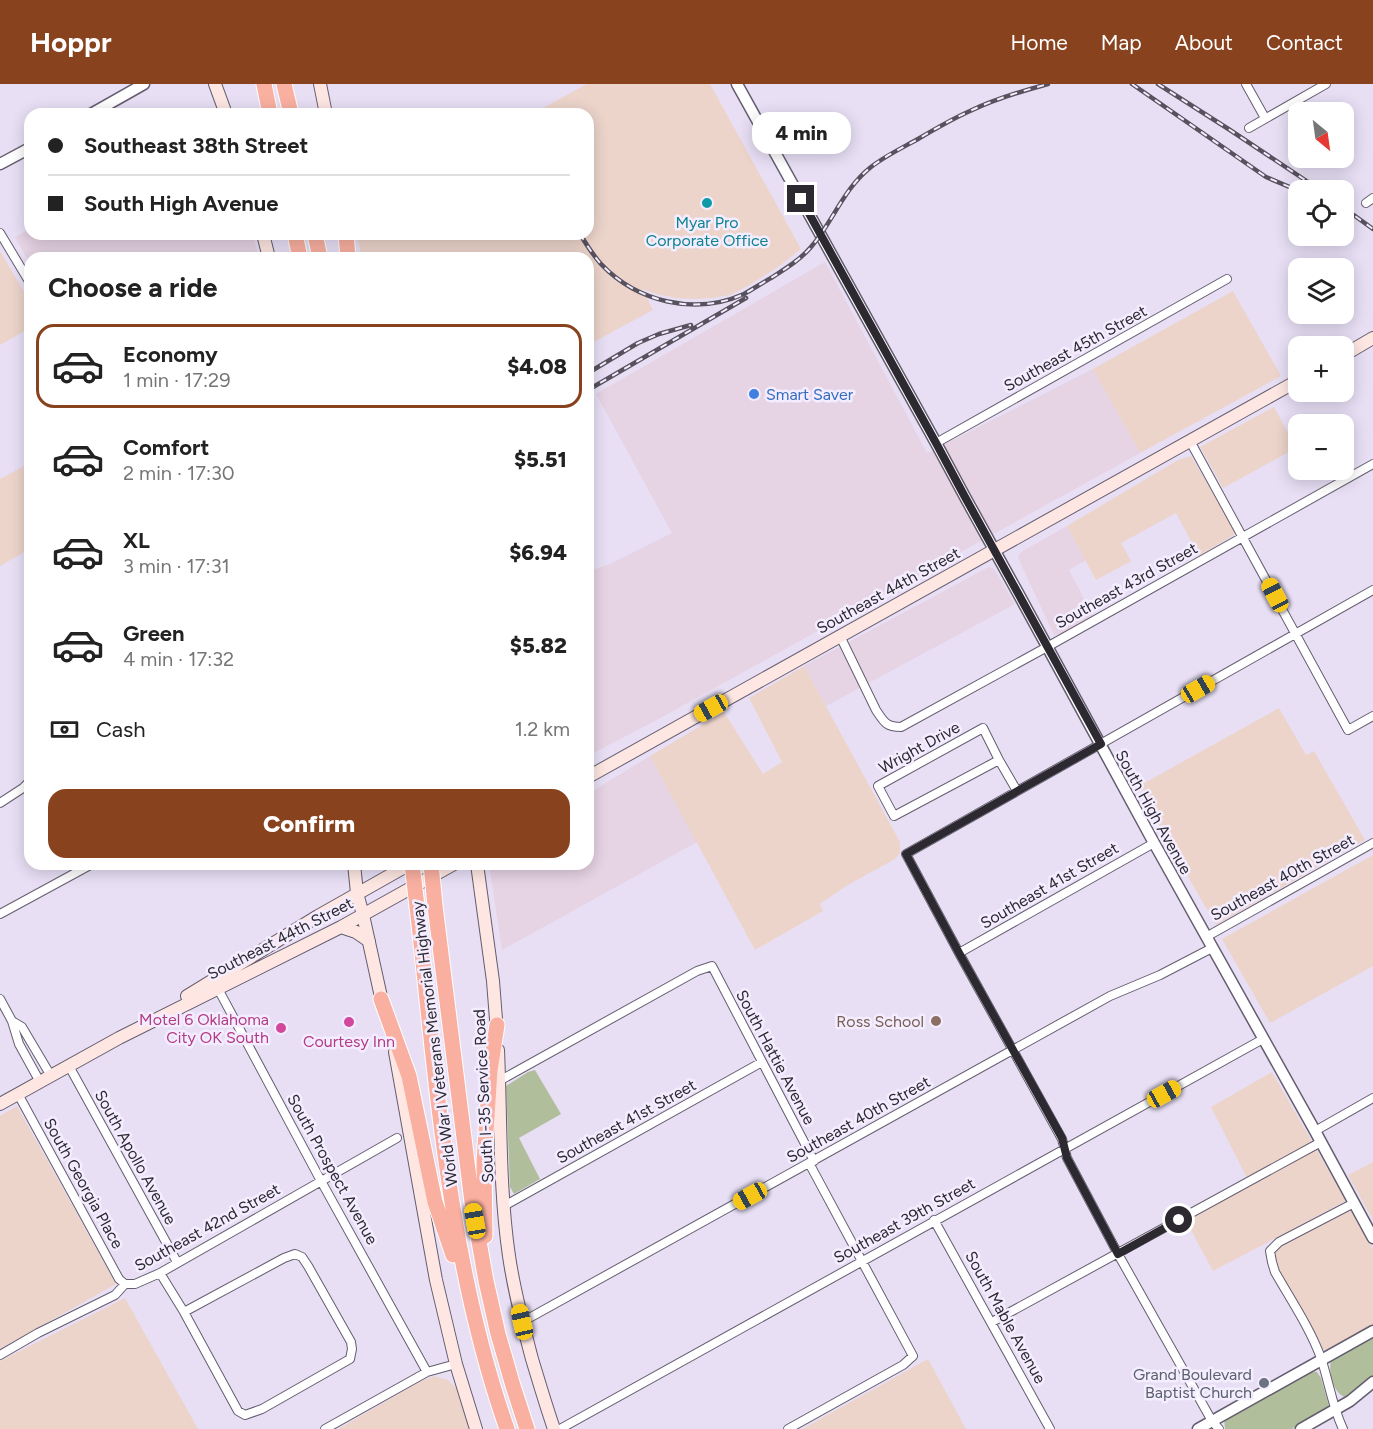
<!DOCTYPE html>
<html lang="en">
<head>
<meta charset="utf-8">
<style>
  :root { --surface:#fff; --page:#f2f2f2; --text:#222; --muted:#767676; --line:#e0e0e0; --accent:#89421e }
  body { margin:0; font-family:Figtree,sans-serif; background:var(--page); color:var(--text); height:100vh; display:flex; flex-direction:column; font-size:22px; white-space:nowrap }
  * { box-sizing:border-box; margin:0 }
  p { font-size:20px; color:var(--muted) }
  .icon { flex:none; width:33px; height:33px; fill:none; stroke:currentColor; stroke-width:2; stroke-linecap:round; stroke-linejoin:round }
  .map { position:relative; flex:1; overflow:hidden }
  .sheet { position:absolute; left:24px; top:168px; width:570px; height:618px; display:flex; flex-direction:column; background:var(--surface); border-radius:18px; box-shadow:0 3px 15px #0003 }
  .sheet>* { flex:none }
  .guide { position:absolute; left:24px; top:24px; width:570px; height:132px; border-radius:18px; box-shadow:0 3px 15px #0003; display:grid; align-content:center; height:132px; padding:0 24px; background:var(--surface) }
  .needle { width:39px; rotate:151deg }
  .controls { position:absolute; left:1288px; top:18px; display:grid; gap:12px }
  .controls a { display:grid; place-items:center; width:66px; height:66px; border-radius:12px; background:var(--surface); box-shadow:0 3px 15px #0003; font-size:30px }
  .end { position:absolute; width:27px; height:27px; margin:-14px; border:8px solid #2c2931; background:#fff; box-shadow:0 0 0 3px #fff }
  .from { border-radius:50% }
  .bubble { position:absolute; height:42px; border-radius:18px; background:var(--surface); box-shadow:0 3px 15px #0003; font-size:20px; font-weight:800; line-height:42px; text-align:center }
  .car { position:absolute; width:18px; height:36px; margin:-18px -9px; border-radius:8px; box-shadow:0 0 4px 2px #0007; background:linear-gradient(#f5c518 24%,#345 0 40%,#f5c518 0 76%,#345 0 86%,#f5c518 0) }
  .guide b { display:flex; align-items:center; gap:21px; height:57px; font-size:22px }
  .guide b+b { border-top:2px solid var(--line) }
  .guide i { width:15px; height:15px; background:var(--text) }
  ul { padding:0; list-style:none }
  li { display:flex; align-items:center; gap:18px; height:84px; margin:0 12px 9px; padding:0 12px; border:3px solid transparent; border-radius:18px }
  li div { flex:1 }
  li b { display:block; font-size:22px }
  li em { font-style:normal; font-weight:800 }
  li.selected { border-color:var(--accent) }
  li>.icon { width:54px; height:54px; stroke-width:1.5 }
  h2 { padding:0 24px; font-size:27px; line-height:72px }
  .pay { display:flex; align-items:center; gap:15px; height:66px; padding:0 24px; font-size:22px }
  .pay p { margin-inline-start:auto }
  .button { display:flex; gap:12px; margin-top:auto; padding:12px 24px }
  .button a { flex:1; height:69px; border-radius:18px; background:var(--accent); color:#fff; font-size:24px; font-weight:800; line-height:69px; text-align:center }
  header { display:flex; align-items:center; gap:36px; box-sizing:border-box; height:84px; padding:0 30px; background:var(--accent); color:#fff }
  header strong { font-size:28px }
  nav { display:flex; gap:33px; margin-inline-start:auto; font-size:21px }
  .map>svg:first-child { display:block }
  .commercial { fill:#e6d3e4 }
  .industrial { fill:#ecd4cb }
  .green { fill:#b1be9c }
  .lines { fill:none; stroke-linecap:round; stroke-linejoin:round }
  .minor-casing { stroke:#645d6f; stroke-width:10 }
  .tertiary-casing { stroke:#645d6f; stroke-width:13 }
  .secondary-casing { stroke:#645d6f; stroke-width:14 }
  .motorway-casing { stroke:#fff; stroke-width:17 }
  .minor { stroke:#fff; stroke-width:8 }
  .tertiary { stroke:#fff; stroke-width:10 }
  .secondary { stroke:#fee7e3; stroke-width:12 }
  .motorway { stroke:#fab0a1; stroke-width:15 }
  .rail-casing { stroke:#57525e; stroke-width:4.5 }
  .rail { stroke:#f4edff; stroke-width:2; stroke-dasharray:7; stroke-linecap:butt }
  .motorway-bridge-casing { stroke:#fff; stroke-width:17; stroke-linecap:butt }
  .motorway-bridge { stroke:#fab0a1; stroke-width:15 }
  .route { stroke:#2c2931; stroke-width:8 }
  .culture-dot { fill:#0f9aa8; stroke:#f4edff; stroke-width:2 }
  .shop-dot { fill:#3f7fe0; stroke:#f4edff; stroke-width:2 }
  .education-dot { fill:#8d6e63; stroke:#f4edff; stroke-width:2 }
  .hotel-dot { fill:#d1479c; stroke:#f4edff; stroke-width:2 }
  .worship-dot { fill:#6b7280; stroke:#f4edff; stroke-width:2 }
  .labels { text-anchor:middle; stroke-width:5; stroke-linejoin:round; paint-order:stroke }
  .culture-label { font-size:16px; fill:#0d838f; stroke:#f4edff }
  .street-label { font-size:16px; fill:#2c2931; stroke:#f4edff }
  .shop-label { font-size:16px; fill:#366cbe; stroke:#f4edff; text-anchor:start }
  .hotel-label { font-size:16px; fill:#b23c85; stroke:#f4edff; text-anchor:end }
  .education-label { font-size:16px; fill:#785e54; stroke:#f4edff; text-anchor:end }
  .worship-label { font-size:16px; fill:#5b616d; stroke:#f4edff; text-anchor:end }
</style>
</head>
<body>
<header>
<strong>Hoppr</strong>
<nav><a>Home</a><a>Map</a><a>About</a><a>Contact</a></nav>
</header>
<div class="map">
<svg width="1373" height="1345" viewBox="0 0 1373 1345">
  <rect width="100%" height="100%" fill="#e8dff5"/>
  <!-- commercial -->
  <path class="commercial" d="M 30,145 L 30,150 L 251,150 L 254,155 L 259,174 L 30,174 L 30,180 L 15,153 Z
    M 825,178 L 927,369 L 1093,285 L 1140,369 L 664,632 L 588,672 L 588,488 L 612,479 L 672,449 L 596,310 Z
    M 1067,442 L 1086,476 L 1069,486 L 1093,532 L 1059,551 L 1054,551 L 1019,476 L 1018,473 L 1021,468 Z
    M 989,483 L 994,485 L 1015,520 L 826,622 L 804,582 Z
    M 650,672 L 697,758 L 502,866 L 489,780 L 588,780 L 588,710 Z"/>
  <!-- industrial -->
  <path class="industrial" d="M 587,0 L 710,0 L 801,165 L 778,183 L 748,202 L 730,211 L 712,214 L 693,215 L 676,214 L 656,210 L 642,205 L 653,226 L 588,261 L 588,174 L 362,174 L 357,150 L 588,150 L 588,30 L 532,30 Z
    M 0,167 L 30,218 L 30,244 L 0,261 Z
    M 1233,207 L 1281,292 L 1140,369 L 1093,285 Z
    M 1274,323 L 1296,364 L 1223,404 L 1200,363 Z
    M 1191,372 L 1234,445 L 1234,451 L 1199,472 L 1176,429 L 1121,459 L 1131,477 L 1096,496 L 1067,442 L 1178,376 Z
    M 30,379 L 30,465 L 0,482 L 0,395 Z
    M 804,582 L 900,758 L 900,769 L 895,775 L 846,802 L 820,820 L 823,827 L 755,866 L 650,672 L 724,628 L 763,690 L 782,678 L 749,614 Z
    M 1279,624 L 1306,671 L 1314,667 L 1365,756 L 1216,841 L 1164,751 L 1139,702 Z
    M 1373,771 L 1373,882 L 1270,939 L 1222,855 Z
    M 1272,988 L 1346,1117 L 1213,1187 L 1181,1128 L 1247,1094 L 1211,1023 Z
    M 17,1022 L 116,1200 L 0,1265 L 0,1032 Z
    M 1373,1078 L 1373,1136 L 1348,1091 Z
    M 1350,1125 L 1373,1165 L 1373,1242 L 1329,1267 L 1322,1265 L 1278,1186 L 1274,1174 L 1277,1165 L 1282,1161 Z
    M 125,1214 L 198,1345 L 0,1345 L 0,1277 Z
    M 928,1275 L 966,1345 L 802,1345 Z
    M 434,1292 L 448,1296 L 459,1307 L 469,1345 L 338,1345 L 421,1297 Z"/>
  <!-- green -->
  <path class="green" d="M 535,986 L 561,1030 L 519,1054 L 540,1095 L 514,1110 L 510,1103 L 506,1002 L 528,988 Z
    M 1373,1251 L 1373,1293 L 1370,1297 L 1346,1314 C 1333,1309 1328,1288 1331,1276 Z
    M 1310,1287 L 1317,1288 L 1321,1294 L 1329,1322 L 1325,1327 L 1292,1345 L 1225,1345 L 1224,1335 Z"/>
  <g class="lines">
    <defs>
      <path id="minor" d="M 1246,0 L 1265,34
        M 1249,44 L 1326,0
        M 1366,119 L 1373,114
        M 0,149 L 30,199
        M 1190,357 L 1348,646 L 1373,632
        M 936,359 L 1227,195
        M 840,552 L 876,626 C 884,638 886,643 901,643 L 1047,563 L 1373,380
        M 983,644 L 999,676 L 894,732 L 878,702 Z
        M 999,676 L 1017,707
        M 0,719 L 23,704 L 30,697
        M 0,830 L 92,780
        M 1206,853 L 1373,759
        M 959,869 L 1154,759
        M 216,901 L 321,1097 L 427,1288
        M 0,915 L 12,937
        M 69,982 L 177,1178
        M 499,997 L 697,887 L 712,882 L 814,1077
        M 40,998 L 19,960 L 12,937 L 22,943 L 51,992
        M 18,1010 L 119,1195 L 125,1200
        M 1315,1047 L 1373,1014
        M 504,1122 L 762,978
        M 934,1136 L 1050,1345
        M 160,1189 L 184,1228 L 238,1327 L 245,1331 L 262,1325 L 350,1275 L 352,1265 L 351,1258 L 308,1182 L 302,1173 L 295,1170 L 284,1174 L 184,1228
        M 522,1238 L 1110,912 L 1160,891 L 1212,864
        M 992,1238 L 1321,1058
        M 0,1271 L 38,1249 L 115,1211 L 125,1200 L 135,1200 L 160,1189 L 397,1054
        M 325,1345 L 427,1288 L 456,1280
        M 560,1345 L 1263,955
        M 788,1345 L 903,1281 L 913,1272 L 809,1079
        M 1219,1345 L 1212,1337 L 1118,1170 L 1067,1074 L 1062,1055 L 959,869 L 906,770 L 1373,506
        M 1343,1345 C 1332,1322 1329,1298 1321,1274 C 1310,1244 1291,1216 1275,1188 L 1272,1178 L 1270,1167 L 1279,1158 L 1354,1119"/>
      <path id="tertiary" d="M 737,0 L 936,359 L 965,413 L 1018,509 L 1154,759 L 1315,1047 L 1373,1154
        M 91,30 L 144,0
        M 0,80 L 30,64
        M 1198,1345 L 1373,1247
        M 1301,1345 L 1350,1317 L 1373,1298"/>
      <path id="secondary" d="M 215,0 L 226,30
        M 320,0 L 326,30
        M 263,150 L 269,174
        M 1344,271 L 1373,254
        M 588,693 L 1299,296
        M 354,780 L 357,809 L 363,831 L 383,922
        M 477,780 L 493,897 L 497,948
        M 341,843 L 356,848 L 369,857
        M 187,912 L 318,832 L 410,780
        M 498,966 C 501,1034 499,1104 509,1172 C 514,1207 523,1241 532,1275 C 539,1298 546,1322 554,1345
        M 395,968 L 436,1196 L 456,1280 L 476,1345
        M 0,1020 L 119,954 L 341,843 L 454,780"/>
      <path id="motorway" d="M 264,0 L 270,30
        M 284,0 L 291,30
        M 295,150 L 300,174
        M 315,150 L 320,174
        M 346,150 L 348,174
        M 435,822 L 472,1118 L 486,1197 L 498,1250 L 513,1302 L 527,1345
        M 418,831 C 437,1004 449,1180 507,1345
        M 381,915 L 409,992 L 435,1118 L 453,1171
        M 485,1152 L 484,1078 L 490,986 L 497,941"/>
    </defs>
    <!-- minor casing -->
    <use href="#minor" class="minor-casing"/>
    <!-- tertiary casing -->
    <use href="#tertiary" class="tertiary-casing"/>
    <!-- secondary casing -->
    <use href="#secondary" class="secondary-casing"/>
    <!-- motorway casing -->
    <use href="#motorway" class="motorway-casing"/>
    <!-- minor -->
    <use href="#minor" class="minor"/>
    <!-- tertiary -->
    <use href="#tertiary" class="tertiary"/>
    <!-- secondary -->
    <use href="#secondary" class="secondary"/>
    <!-- motorway -->
    <use href="#motorway" class="motorway"/>
    <defs>
      <path id="rail" d="M 1132,0 L 1266,93 L 1299,107
        M 1158,0 L 1230,46 L 1320,106
        M 1344,124 L 1373,145
        M 580,150 C 586,160 593,171 601,180 C 637,218 695,232 744,210 C 753,205 762,199 771,194 C 785,185 800,176 811,163 C 833,138 843,105 871,83 C 885,72 902,64 918,55 C 935,45 952,35 970,27 C 995,15 1022,7 1048,0
        M 588,289 L 638,259 L 659,250 L 691,241
        M 588,306 L 746,214"/>
    </defs>
    <!-- rail casing -->
    <use href="#rail" class="rail-casing"/>
    <!-- rail -->
    <use href="#rail" class="rail"/>
    <defs>
      <path id="motorway-bridge" d="M 412,780 L 418,831
        M 431,780 L 435,822"/>
    </defs>
    <!-- motorway-bridge casing -->
    <use href="#motorway-bridge" class="motorway-bridge-casing"/>
    <!-- motorway-bridge -->
    <use href="#motorway-bridge" class="motorway-bridge"/>
  </g>
  <g class="lines">
    <!-- route -->
    <path class="route" d="M 801,115 L 936,359 L 965,413 L 1101,660 L 906,770 L 959,869 L 1062,1054 L 1067,1074 L 1118,1170 L 1179,1136"/>
  </g>
  <!-- markers -->
  <circle class="culture-dot" cx="707" cy="119" r="6"/>
  <circle class="shop-dot" cx="754" cy="310" r="6"/>
  <circle class="education-dot" cx="936" cy="937" r="6"/>
  <g class="hotel-dot">
    <circle cx="349" cy="938" r="6"/>
    <circle cx="281" cy="944" r="6"/>
  </g>
  <circle class="worship-dot" cx="1264" cy="1299" r="6"/>
  <g class="labels">
    <!-- culture labels -->
    <g class="culture-label">
      <text x="707" y="144">Myar Pro<tspan x="707" dy="18">Corporate Office</tspan></text>
    </g>
    <!-- street labels -->
    <g class="street-label">
      <text transform="translate(1075 264) rotate(-29)" y="6">Southeast 45th Street</text>
      <text transform="translate(1126 501) rotate(-29)" y="6">Southeast 43rd Street</text>
      <text transform="translate(888 506) rotate(-29)" y="6">Southeast 44th Street</text>
      <text transform="translate(919 663) rotate(-29)" y="6">Wright Drive</text>
      <text transform="translate(1154 728) rotate(61)" y="6">South High Avenue</text>
      <text transform="translate(1282 793) rotate(-29)" y="6">Southeast 40th Street</text>
      <text transform="translate(1049 801) rotate(-30)" y="6">Southeast 41st Street</text>
      <text transform="translate(280 854) rotate(-27)" y="6">Southeast 44th Street</text>
      <text transform="translate(434 960) rotate(-97)" y="6">World War I Veterans Memorial Highway</text>
      <text transform="translate(776 973) rotate(62)" y="6">South Hattie Avenue</text>
      <text transform="translate(483 1012) rotate(-93)" y="6">South I-35 Service Road</text>
      <text transform="translate(858 1035) rotate(-29)" y="6">Southeast 40th Street</text>
      <text transform="translate(626 1037) rotate(-29)" y="6">Southeast 41st Street</text>
      <text transform="translate(136 1073) rotate(61)" y="6">South Apollo Avenue</text>
      <text transform="translate(333 1085) rotate(61)" y="6">South Prospect Avenue</text>
      <text transform="translate(84 1099) rotate(61)" y="6">South Georgia Place</text>
      <text transform="translate(904 1136) rotate(-29)" y="6">Southeast 39th Street</text>
      <text transform="translate(207 1143) rotate(-29)" y="6">Southeast 42nd Street</text>
      <text transform="translate(1006 1233) rotate(61)" y="6">South Mable Avenue</text>
    </g>
    <!-- shop labels -->
    <g class="shop-label">
      <text x="766" y="316">Smart Saver</text>
    </g>
    <!-- hotel labels -->
    <g class="hotel-label">
      <text x="269" y="941">Motel 6 Oklahoma<tspan x="269" dy="18">City OK South</tspan></text>
      <text x="349" y="963" text-anchor="middle">Courtesy Inn</text>
    </g>
    <!-- education labels -->
    <g class="education-label">
      <text x="924" y="943">Ross School</text>
    </g>
    <!-- worship labels -->
    <g class="worship-label">
      <text x="1252" y="1296">Grand Boulevard<tspan x="1252" dy="18">Baptist Church</tspan></text>
    </g>
  </g>
</svg>
<div class="controls">
<a><svg class="needle" viewBox="-14 -14 28 28"><path d="M0-13l5 13h-10z" fill="#e53935"/><path d="M0 13l5-13h-10z" fill="#767676"/></svg></a>
<a><svg class="icon" aria-label="locate" viewBox="0 0 24 24"><circle cx="12" cy="12" r="6"/><path d="M12 2v4M12 18v4M2 12h4M18 12h4"/></svg></a>
<a><svg class="icon" aria-label="layers" viewBox="0 0 24 24"><path d="M12 4l9 5-9 5-9-5zM3 14l9 5 9-5"/></svg></a>
<a>+</a>
<a>−</a>
</div>
<i class="end from" style="left:1179px;top:1136px"></i>
<i class="end" style="left:801px;top:115px"></i>
<div class="bubble" style="left:752px;top:28px;width:99px">4 min</div>
<i class="car" style="left:1275px;top:511px;rotate:332deg"></i>
<i class="car" style="left:1198px;top:605px;rotate:60deg"></i>
<i class="car" style="left:711px;top:624px;rotate:241deg"></i>
<i class="car" style="left:1164px;top:1010px;rotate:61deg"></i>
<i class="car" style="left:750px;top:1112px;rotate:241deg"></i>
<i class="car" style="left:475px;top:1137px;rotate:350deg"></i>
<i class="car" style="left:522px;top:1238px;rotate:347deg"></i>
<div class="guide">
<b><i class="from"></i>Southeast 38th Street</b>
<b><i></i>South High Avenue</b>
</div>
<section class="sheet">
<h2>Choose a ride</h2>
<ul>
<li class="selected"><svg class="icon" aria-label="car" viewBox="0 0 24 24"><path d="M5 17H2v-5l4-1 3-4h7l3 4 3 1v5h-3M9 17h6M6 11h13"/><circle cx="7" cy="17" r="2"/><circle cx="17" cy="17" r="2"/></svg><div><b>Economy</b><p>1 min · 17:29</p></div><em>$4.08</em></li>
<li><svg class="icon" aria-label="car" viewBox="0 0 24 24"><path d="M5 17H2v-5l4-1 3-4h7l3 4 3 1v5h-3M9 17h6M6 11h13"/><circle cx="7" cy="17" r="2"/><circle cx="17" cy="17" r="2"/></svg><div><b>Comfort</b><p>2 min · 17:30</p></div><em>$5.51</em></li>
<li><svg class="icon" aria-label="car" viewBox="0 0 24 24"><path d="M5 17H2v-5l4-1 3-4h7l3 4 3 1v5h-3M9 17h6M6 11h13"/><circle cx="7" cy="17" r="2"/><circle cx="17" cy="17" r="2"/></svg><div><b>XL</b><p>3 min · 17:31</p></div><em>$6.94</em></li>
<li><svg class="icon" aria-label="car" viewBox="0 0 24 24"><path d="M5 17H2v-5l4-1 3-4h7l3 4 3 1v5h-3M9 17h6M6 11h13"/><circle cx="7" cy="17" r="2"/><circle cx="17" cy="17" r="2"/></svg><div><b>Green</b><p>4 min · 17:32</p></div><em>$5.82</em></li>
</ul>
<div class="pay"><svg class="icon" aria-label="cash" viewBox="0 0 24 24"><path d="M3 7h18v10H3z"/><circle cx="12" cy="12" r="2"/></svg>Cash<p>1.2 km</p></div>
<div class="button"><a>Confirm</a></div>
</section>
</div>
</body>
</html>
